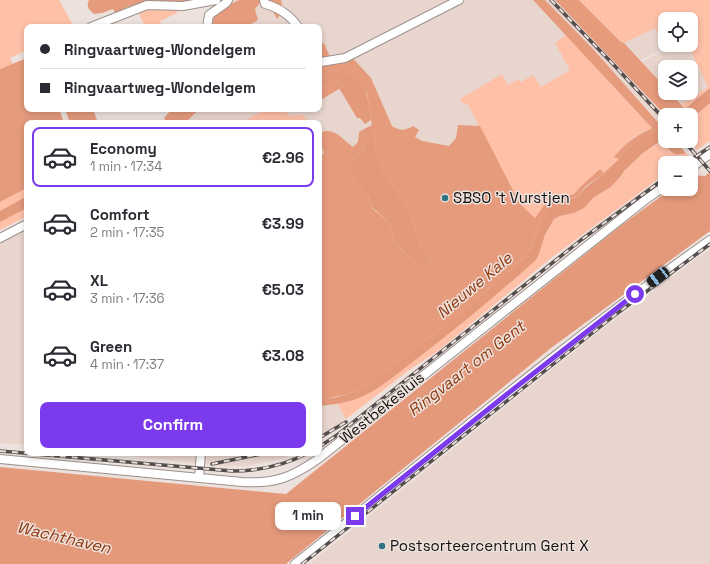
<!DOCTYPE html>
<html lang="en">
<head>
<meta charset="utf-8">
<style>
  :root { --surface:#fff; --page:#f7f7f7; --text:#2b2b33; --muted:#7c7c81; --line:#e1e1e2; --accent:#7c3aed }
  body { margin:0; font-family:"Space Grotesk",sans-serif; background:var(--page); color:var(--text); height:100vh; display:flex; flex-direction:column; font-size:15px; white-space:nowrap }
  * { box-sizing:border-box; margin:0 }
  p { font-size:13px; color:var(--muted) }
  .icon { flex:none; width:22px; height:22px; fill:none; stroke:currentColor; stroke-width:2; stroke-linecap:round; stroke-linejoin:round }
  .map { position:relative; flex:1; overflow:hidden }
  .side { position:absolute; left:24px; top:120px; width:298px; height:336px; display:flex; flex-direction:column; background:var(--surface); border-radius:8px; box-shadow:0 2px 6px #0003 }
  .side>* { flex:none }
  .hud { position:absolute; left:24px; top:24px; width:298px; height:88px; border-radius:8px; box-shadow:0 2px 6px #0003; display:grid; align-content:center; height:88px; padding:0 16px; background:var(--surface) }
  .fabs { position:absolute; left:658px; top:12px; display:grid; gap:8px }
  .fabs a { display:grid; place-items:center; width:40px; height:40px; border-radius:8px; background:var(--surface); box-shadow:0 2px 6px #0003; font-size:20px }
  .end { position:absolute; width:18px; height:18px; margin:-9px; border:5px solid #7c3aed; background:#fff; box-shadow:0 0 0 2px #fff }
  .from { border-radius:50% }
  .bubble { position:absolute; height:28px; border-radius:8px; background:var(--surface); box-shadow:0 2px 6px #0003; font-size:13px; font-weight:800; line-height:28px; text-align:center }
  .car { position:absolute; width:12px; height:24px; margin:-12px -6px; border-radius:5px; box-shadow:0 0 3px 1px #0007; background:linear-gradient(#222 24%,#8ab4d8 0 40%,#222 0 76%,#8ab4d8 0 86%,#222 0) }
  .hud b { display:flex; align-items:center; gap:14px; height:38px; font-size:15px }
  .hud b+b { border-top:1px solid var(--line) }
  .hud i { width:10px; height:10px; background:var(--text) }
  ul { padding:7px 0 0; list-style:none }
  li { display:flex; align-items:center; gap:12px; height:60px; margin:0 8px 6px; padding:0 8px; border:2px solid transparent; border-radius:8px }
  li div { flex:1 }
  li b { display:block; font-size:15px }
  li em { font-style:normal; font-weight:800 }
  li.current { border-color:var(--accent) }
  li>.icon { width:36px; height:36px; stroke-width:1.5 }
  .primary-button { display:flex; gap:8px; margin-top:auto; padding:8px 16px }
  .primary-button a { flex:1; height:46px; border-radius:8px; background:var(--accent); color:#fff; font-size:16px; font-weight:800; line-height:46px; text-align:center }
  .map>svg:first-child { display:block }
  .built { fill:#e8d5cd }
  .green { fill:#ffc0a8 }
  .forest { fill:#e69b7d }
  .water { fill:#e4997b }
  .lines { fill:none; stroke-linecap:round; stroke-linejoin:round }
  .minor-casing { stroke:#9b918c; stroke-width:10 }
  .minor { stroke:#fff; stroke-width:8 }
  .rail-casing { stroke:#544e4c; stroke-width:3.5 }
  .rail { stroke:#ede1dd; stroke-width:2; stroke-dasharray:6; stroke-linecap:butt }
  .route { stroke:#7c3aed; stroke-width:5 }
  .poi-dot { fill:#2e7482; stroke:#ede1dd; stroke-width:1.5 }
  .labels { text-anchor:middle; stroke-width:3; stroke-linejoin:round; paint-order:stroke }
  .poi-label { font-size:15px; fill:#13100e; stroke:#ede1dd; text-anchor:start }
  .street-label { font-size:15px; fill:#13100e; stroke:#ede1dd }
  .water-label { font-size:16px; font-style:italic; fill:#8f370a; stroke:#ede1dd }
</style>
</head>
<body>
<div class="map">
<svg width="710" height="564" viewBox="0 0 710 564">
  <rect width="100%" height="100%" fill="#ede1dd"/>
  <!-- built -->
  <path class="built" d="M 233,0 L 533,0 L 652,128 L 604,173 L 559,202 L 319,399 L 319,123 L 169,123 L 185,109 L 319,109 L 319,27 L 209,27 L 210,18 Z
    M 545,0 L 554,0 L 665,116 L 665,127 Z
    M 655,27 L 666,48 L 640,60 L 624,43 Z
    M 675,45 L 688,45 L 708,87 L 682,104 L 671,93 L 691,93 L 691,67 L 665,67 L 665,87 L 641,62 Z
    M 678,141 L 689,141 L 693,146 L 688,151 Z
    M 27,228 L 27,445 L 0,443 L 0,242 Z
    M 710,249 L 710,564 L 309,564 L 601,330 Z
    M 337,403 L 346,419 L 328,436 L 319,441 L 319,406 Z
    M 105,453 L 296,453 L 283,458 L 248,466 L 220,466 Z"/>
  <!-- green -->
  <path class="green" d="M 0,0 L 59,0 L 74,27 L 27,27 L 27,50 L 10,58 L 13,64 L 0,69 Z
    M 579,0 L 710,0 L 710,88 L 685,109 L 682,104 L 708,87 L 688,45 L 691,45 L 691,19 L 665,19 L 665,45 L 675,45 L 667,49 L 655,28 L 624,43 L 621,42 Z
    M 176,7 L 177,13 L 160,21 L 162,27 L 145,27 L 137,9 Z
    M 566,35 L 652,128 C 636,134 625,143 615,156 L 619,159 L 604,173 L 600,170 L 579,188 L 574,194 C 558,197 544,205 535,219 L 520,204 L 467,103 L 464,105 L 460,99 L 502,74 L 508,85 L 518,79 L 521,82 L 533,75 L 541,87 L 570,70 L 555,43 Z
    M 710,103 L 710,141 L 697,150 L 691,142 L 696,138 L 691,130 L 691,119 Z
    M 274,109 L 284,109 L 290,116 C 304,114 301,114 310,123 L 243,123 L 258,113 Z
    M 662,141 L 669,151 L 679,156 L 686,153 L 689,156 L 679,163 L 665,163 L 665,174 L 551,258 L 438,351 L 412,368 L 346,419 L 337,403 L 343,403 L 542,244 L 545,235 L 554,219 L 560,216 L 574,213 L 589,203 L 594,197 L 611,187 L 620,177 L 624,171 L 643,153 Z
    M 27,188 L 27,196 L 0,211 L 0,202 Z
    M 27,208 L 27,216 L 0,230 L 0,222 Z"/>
  <!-- forest -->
  <path class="forest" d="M 89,0 L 195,0 C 179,3 164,0 148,2 C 137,3 125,8 115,13 L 113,9 L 102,13 L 94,14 C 88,9 86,7 89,0 Z
    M 239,0 L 262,0 L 255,9 L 258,20 L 246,27 L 210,27 C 211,13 227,6 239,0 Z
    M 267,0 L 281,0 C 283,8 282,13 277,19 Z
    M 533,0 L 545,0 L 593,49 L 665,130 L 665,141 L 675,141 L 686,153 C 673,158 670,151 662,141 L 665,138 L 654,132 L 627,148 L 619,159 L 614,157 C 626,142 636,136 652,128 Z
    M 555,0 L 579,0 L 621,42 L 624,43 L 665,87 L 665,93 L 671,93 L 685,109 L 679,114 L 676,113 L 673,115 L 665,115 Z
    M 324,43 L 330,57 L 348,53 L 371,78 L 392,126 C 400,131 404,131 413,126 L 419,130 L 415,137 L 422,141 L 449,146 L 456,138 L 458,125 L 480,126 L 520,204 L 535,218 L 547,201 L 574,194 L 579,188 L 600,169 L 604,173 L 585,187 L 579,196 L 559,202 L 540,222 L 531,248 L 526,256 L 460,314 L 375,380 L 363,388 L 348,394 L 321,400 L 319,399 L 319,158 L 324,153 L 319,140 L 320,133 C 335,126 342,140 353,147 L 358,142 L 359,132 L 364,129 C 370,143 364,152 352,160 L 356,183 L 368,196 L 373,209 L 390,223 L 395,243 L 405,253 L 423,267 L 432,262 L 422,248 L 413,224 L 408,206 L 386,177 L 376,152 L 367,93 L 326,74 L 319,79 L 319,45 Z
    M 27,58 L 27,109 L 59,109 L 64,123 L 27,123 L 27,188 L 0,202 L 0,69 Z
    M 333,81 L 340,82 L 344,86 L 319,101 L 319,90 Z
    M 65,109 L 93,109 L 98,123 L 70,123 Z
    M 172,109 L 199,109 L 188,120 L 190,123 L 167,123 L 164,118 Z"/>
  <!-- water -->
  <path class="water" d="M 335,73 C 368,77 367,92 371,120 L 365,124 L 360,118 L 357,118 L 339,88 L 344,86 L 340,82 L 333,81 L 319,90 L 320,78 L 326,74 Z
    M 710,88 L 710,103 L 691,119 L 691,115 L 673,115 L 676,112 L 679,114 Z
    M 372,125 L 376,152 L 386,177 L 408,206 L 413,224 L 422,248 L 432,262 L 423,267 L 405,253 L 395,243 L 390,223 L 373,208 L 368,196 L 356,183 L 351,167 L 352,160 C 364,152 370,143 364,129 Z
    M 658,130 L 665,138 L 643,153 L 624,171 L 620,177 L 611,187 L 594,197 L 584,208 L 574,213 L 560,216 L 554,219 L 545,235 L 539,254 L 536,260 C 499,293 462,324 423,354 C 404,368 385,386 363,396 C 352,402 332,405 319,406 L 319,399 L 333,398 L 348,394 L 363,388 L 375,380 L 460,314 L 526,256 L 531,248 L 540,222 L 553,205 L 579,196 L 585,188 L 604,173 L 619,159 L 627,148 L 649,134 Z
    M 710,172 L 710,231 L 551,348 L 286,564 L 0,564 L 0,467 L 286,494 L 619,227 L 671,189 L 691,189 L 691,175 L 705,176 Z
    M 27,196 L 27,208 L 0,222 L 0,211 Z"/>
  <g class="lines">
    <defs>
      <path id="minor" d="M 264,0 L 265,4 C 278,7 291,16 298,27
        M 91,27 L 147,5 L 183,6 L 216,0
        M 207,27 L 209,15 L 226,3 L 228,0
        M 319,61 L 321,62 L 345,58 L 459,0
        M 691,168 L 710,154
        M 0,238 L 27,224
        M 0,459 L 242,482 C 274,484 291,478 318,459 L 645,200 L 665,186
        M 199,478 L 201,453
        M 295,564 C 432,455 567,341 710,240"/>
    </defs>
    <!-- minor casing -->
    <use href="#minor" class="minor-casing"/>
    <!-- minor -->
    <use href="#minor" class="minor"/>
    <defs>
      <path id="rail" d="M 551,0 L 613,64 L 665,120
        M 684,141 L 710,171
        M 686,163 L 710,147
        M 319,438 L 346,422
        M 319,447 L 337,435 L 581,240 L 665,178
        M 0,451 L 232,471 C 259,471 285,465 308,453
        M 212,464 L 266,453
        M 302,564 L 615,315 L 710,244"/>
    </defs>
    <!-- rail casing -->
    <use href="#rail" class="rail-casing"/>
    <!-- rail -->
    <use href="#rail" class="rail"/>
  </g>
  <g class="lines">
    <!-- route -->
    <path class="route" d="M 355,516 L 506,395 L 635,294"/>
  </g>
  <!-- markers -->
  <g class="poi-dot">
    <circle cx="445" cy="198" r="4"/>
    <circle cx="382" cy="546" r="4"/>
  </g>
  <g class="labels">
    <!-- poi labels -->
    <g class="poi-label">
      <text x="453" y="203">SBSO 't Vurstjen</text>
      <text x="390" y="551">Postsorteercentrum Gent X</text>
    </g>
    <!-- street labels -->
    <g class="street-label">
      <text transform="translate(382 408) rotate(-39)" y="5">Westbekesluis</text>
    </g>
    <!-- water labels -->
    <g class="water-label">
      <text transform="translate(474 285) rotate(-40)" y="6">Nieuwe Kale</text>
      <text transform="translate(466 368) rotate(-38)" y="6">Ringvaart om Gent</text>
      <text transform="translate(64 537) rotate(13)" y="6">Wachthaven</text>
    </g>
  </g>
</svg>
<div class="fabs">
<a><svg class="icon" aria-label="locate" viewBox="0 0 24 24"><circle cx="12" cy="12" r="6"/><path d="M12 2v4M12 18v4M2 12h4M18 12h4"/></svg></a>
<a><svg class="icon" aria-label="layers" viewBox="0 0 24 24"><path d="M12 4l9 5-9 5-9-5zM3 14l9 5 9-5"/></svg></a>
<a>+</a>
<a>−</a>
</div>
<i class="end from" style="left:635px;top:294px"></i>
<i class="end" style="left:355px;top:516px"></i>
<div class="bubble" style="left:275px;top:502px;width:66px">1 min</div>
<i class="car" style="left:658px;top:277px;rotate:233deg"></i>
<div class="hud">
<b><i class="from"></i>Ringvaartweg-Wondelgem</b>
<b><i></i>Ringvaartweg-Wondelgem</b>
</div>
<section class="side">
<ul>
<li class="current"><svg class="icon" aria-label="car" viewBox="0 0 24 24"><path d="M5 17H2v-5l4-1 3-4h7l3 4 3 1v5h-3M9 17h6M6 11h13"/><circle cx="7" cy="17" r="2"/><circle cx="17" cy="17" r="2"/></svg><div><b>Economy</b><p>1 min · 17:34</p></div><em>€2.96</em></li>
<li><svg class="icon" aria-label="car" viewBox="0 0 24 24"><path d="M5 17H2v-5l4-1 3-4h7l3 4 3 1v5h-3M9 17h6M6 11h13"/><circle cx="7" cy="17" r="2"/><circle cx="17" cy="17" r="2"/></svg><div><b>Comfort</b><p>2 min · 17:35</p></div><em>€3.99</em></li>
<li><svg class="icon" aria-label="car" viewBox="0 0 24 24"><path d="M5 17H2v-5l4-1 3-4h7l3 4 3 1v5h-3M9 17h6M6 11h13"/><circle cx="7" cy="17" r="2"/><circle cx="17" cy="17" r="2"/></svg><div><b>XL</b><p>3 min · 17:36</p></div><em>€5.03</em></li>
<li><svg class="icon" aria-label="car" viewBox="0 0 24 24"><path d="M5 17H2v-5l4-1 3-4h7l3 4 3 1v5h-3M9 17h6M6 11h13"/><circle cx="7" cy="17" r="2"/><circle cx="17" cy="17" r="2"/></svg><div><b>Green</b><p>4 min · 17:37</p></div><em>€3.08</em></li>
</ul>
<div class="primary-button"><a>Confirm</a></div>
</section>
</div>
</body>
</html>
